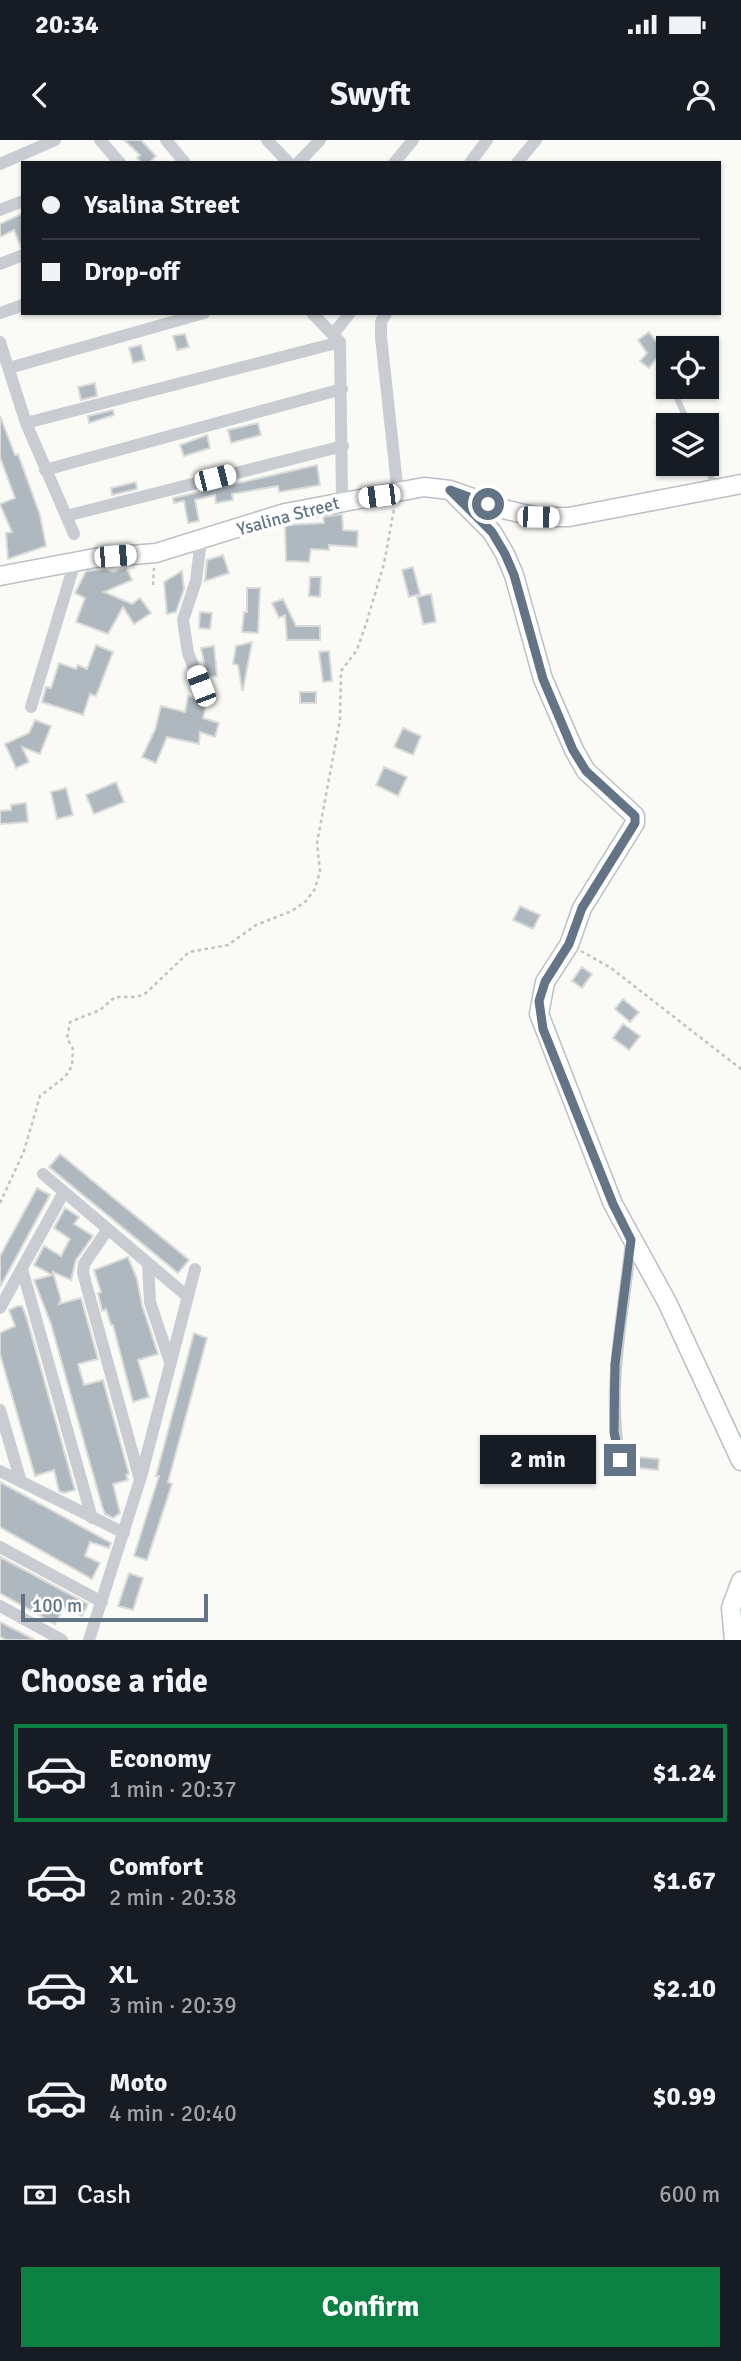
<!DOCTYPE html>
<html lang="en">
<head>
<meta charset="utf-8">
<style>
  :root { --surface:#171b24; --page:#242831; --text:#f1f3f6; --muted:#9ea1a6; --line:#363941; --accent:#0b8043 }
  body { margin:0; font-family:Signika,sans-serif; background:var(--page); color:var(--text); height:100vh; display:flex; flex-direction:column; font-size:26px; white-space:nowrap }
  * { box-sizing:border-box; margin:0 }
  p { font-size:23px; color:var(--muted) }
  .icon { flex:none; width:38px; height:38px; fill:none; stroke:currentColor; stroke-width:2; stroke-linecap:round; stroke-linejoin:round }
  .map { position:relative; height:1500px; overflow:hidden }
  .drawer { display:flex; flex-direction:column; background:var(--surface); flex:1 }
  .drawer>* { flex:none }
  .top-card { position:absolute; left:21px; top:21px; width:700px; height:154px; border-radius:0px; box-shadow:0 2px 5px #0004; display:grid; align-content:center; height:154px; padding:0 21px; background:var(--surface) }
  .buttons { position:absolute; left:656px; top:196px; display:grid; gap:14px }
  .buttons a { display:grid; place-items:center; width:63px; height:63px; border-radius:0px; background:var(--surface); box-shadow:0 2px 5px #0004; font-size:35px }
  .scale { position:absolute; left:21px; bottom:18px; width:187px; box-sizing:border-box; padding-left:7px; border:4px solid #627485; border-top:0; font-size:19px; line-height:24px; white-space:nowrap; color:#627485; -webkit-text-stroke:5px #fff; paint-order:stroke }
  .end { position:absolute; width:32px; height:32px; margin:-16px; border:9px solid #627485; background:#fff; box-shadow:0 0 0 4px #fff }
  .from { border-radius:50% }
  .bubble { position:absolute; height:49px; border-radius:0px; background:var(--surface); box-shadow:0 2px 5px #0004; font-size:23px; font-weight:800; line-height:49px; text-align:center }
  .car { position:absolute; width:21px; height:42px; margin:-21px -10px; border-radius:9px; box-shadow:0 0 5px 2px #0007; background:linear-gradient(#fff 24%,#345 0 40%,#fff 0 76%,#345 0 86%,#fff 0) }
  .top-card b { display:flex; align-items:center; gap:24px; height:66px; font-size:26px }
  .top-card b+b { border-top:2px solid var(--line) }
  .top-card i { width:18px; height:18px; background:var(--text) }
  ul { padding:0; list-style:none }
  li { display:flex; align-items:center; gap:21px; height:98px; margin:0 14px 10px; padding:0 7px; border:4px solid transparent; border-radius:0px }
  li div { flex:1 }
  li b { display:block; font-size:26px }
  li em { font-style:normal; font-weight:800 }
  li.active { border-color:var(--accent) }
  li>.icon { width:63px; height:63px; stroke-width:1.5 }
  h2 { padding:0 21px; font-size:32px; line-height:84px }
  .pay { display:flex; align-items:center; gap:18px; height:77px; padding:0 21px; font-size:26px }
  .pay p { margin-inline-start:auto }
  .cta { display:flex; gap:14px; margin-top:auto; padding:14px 21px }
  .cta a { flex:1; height:80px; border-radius:0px; background:var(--accent); color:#fff; font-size:28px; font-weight:800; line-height:80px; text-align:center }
  .status { display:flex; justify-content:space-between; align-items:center; height:49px; padding:0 35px; background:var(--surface); direction:ltr }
  .status svg { height:19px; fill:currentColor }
  header { display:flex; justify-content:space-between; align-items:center; height:91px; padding:0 21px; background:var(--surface); font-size:32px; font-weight:800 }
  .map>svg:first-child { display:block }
  .building { fill:#afb8bf; stroke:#dbdcd9; stroke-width:2 }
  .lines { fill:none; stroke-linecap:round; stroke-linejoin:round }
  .secondary-casing { stroke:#bbc0c5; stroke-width:21 }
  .path { stroke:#c0c3c5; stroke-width:2.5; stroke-dasharray:3.5 3.5; stroke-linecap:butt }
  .lane { stroke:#c9cdd1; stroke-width:6 }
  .street { stroke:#c9cdd1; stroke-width:12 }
  .secondary { stroke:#fff; stroke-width:18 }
  .route { stroke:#627485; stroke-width:9 }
  .labels { text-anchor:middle; stroke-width:7; stroke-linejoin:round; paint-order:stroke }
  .street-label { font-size:18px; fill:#627485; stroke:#fff }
</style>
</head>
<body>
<div class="status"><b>20:34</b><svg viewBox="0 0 49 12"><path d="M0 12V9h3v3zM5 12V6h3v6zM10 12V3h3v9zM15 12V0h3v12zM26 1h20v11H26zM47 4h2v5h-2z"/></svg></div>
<header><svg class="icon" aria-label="back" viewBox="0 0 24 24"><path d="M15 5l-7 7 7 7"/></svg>Swyft<svg class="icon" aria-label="person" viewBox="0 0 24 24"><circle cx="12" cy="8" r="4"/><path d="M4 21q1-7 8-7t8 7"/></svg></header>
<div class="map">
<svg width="741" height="1500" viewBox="0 0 741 1500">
  <rect width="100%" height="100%" fill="#fafaf7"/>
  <!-- building -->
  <path class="building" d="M 124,0 L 141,0 L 156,16 L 149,23 L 142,23 L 137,18 L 140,15 Z
    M 23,73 L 23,106 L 21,107 L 14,90 L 0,97 L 0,84 Z
    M 649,192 L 660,207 L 663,204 L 668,209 L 668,222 L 660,214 L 649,228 L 640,221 L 647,213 L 638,200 Z
    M 185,194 L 189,207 L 177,210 L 173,196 Z
    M 141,205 L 145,220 L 133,223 L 129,208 Z
    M 95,243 L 97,256 L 81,260 L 78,247 Z
    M 113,270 L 114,275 L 89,283 L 88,276 Z
    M 0,276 L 15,315 L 18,314 L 40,375 L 46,406 L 8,419 L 6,393 L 12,392 L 0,364 L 15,358 L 0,317 Z
    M 258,283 L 261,295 L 231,303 L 228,290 Z
    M 207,295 L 210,308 L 184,316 L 180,305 Z
    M 317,325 L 320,345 L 279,352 L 278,346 L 249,351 L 232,354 L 233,360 L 216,363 L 215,355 L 195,360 L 199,381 L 188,383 L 184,361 L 174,363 L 173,358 Z
    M 136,342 L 137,349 L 112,355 L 111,348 Z
    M 342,374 L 343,390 L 358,391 L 357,407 L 329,405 L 329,410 L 311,409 L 309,422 L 286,421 L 285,385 L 324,383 L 323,377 Z
    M 223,415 L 229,433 L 205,441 L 207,420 Z
    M 126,427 L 132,440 L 104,452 L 132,464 L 140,458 L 151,473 L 134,484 L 123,467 L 108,494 L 76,482 L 85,458 L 75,453 L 86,431 L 106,429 L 113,432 Z
    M 413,427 L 420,454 L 409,457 L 402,430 Z
    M 182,431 L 184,449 L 176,472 L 167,474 L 164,442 Z
    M 310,437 L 321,437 L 320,457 L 309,456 Z
    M 247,448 L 260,448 L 258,493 L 242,492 L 244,472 L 247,472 Z
    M 431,454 L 436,482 L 423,484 L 417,457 Z
    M 283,459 L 296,486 L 320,486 L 320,500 L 287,500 L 285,475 L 279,478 L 272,463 Z
    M 200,472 L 212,473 L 210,489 L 199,488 Z
    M 252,502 L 243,550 L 242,550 L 238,525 L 233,524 L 236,506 Z
    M 96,505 L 113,512 L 96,556 L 90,554 L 83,575 L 42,562 L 46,547 L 51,548 L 59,523 L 76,529 L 78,525 L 87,529 Z
    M 214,506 L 217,536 L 207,537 L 201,508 Z
    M 329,511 L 332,541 L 323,542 L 319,512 Z
    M 300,552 L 316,552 L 316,563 L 300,563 Z
    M 188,556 L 207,561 L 203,578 L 219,583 L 215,597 L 200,592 L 199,604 L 167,597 L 156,623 L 142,617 L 155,590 L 161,566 L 185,572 Z
    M 35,580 L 51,586 L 40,614 L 22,607 L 29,622 L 16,628 L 5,604 L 29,593 Z
    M 403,588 L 421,596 L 413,615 L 394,607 Z
    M 384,627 L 407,637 L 398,656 L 376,645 Z
    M 116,642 L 124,662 L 94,674 L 86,655 Z
    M 66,648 L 73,675 L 57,679 L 51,652 Z
    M 26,663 L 28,682 L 0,684 L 0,671 L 11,670 L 11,665 Z
    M 520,766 L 540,775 L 533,789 L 513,780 Z
    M 582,827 L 592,834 L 582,848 L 572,841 Z
    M 623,859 L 639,872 L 630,882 L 615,869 Z
    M 623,884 L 640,896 L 629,910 L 613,898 Z
    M 60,1014 L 189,1120 L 178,1133 L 49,1027 Z
    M 37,1048 L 50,1055 L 0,1147 L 0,1116 Z
    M 65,1068 L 79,1077 L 74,1084 L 93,1096 L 76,1120 L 71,1140 L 53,1132 L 61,1160 L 59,1164 L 81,1158 L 98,1219 L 78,1224 L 84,1245 L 103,1240 L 129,1334 L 126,1335 L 128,1340 L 113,1344 L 120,1373 L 113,1378 L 105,1374 L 102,1366 L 51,1184 L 34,1140 L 52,1135 L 34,1125 L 44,1106 L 61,1116 L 70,1099 L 54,1088 Z
    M 128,1117 L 137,1139 L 142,1165 L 158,1214 L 138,1220 L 149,1257 L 133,1262 L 113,1185 L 111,1185 L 106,1169 L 102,1171 L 98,1153 L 101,1152 L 94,1130 Z
    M 18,1166 L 22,1166 L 27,1179 L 75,1350 L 64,1353 L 59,1351 L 54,1330 L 35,1336 L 0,1214 L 0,1193 L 15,1186 L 9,1170 Z
    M 194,1193 L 207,1198 L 168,1342 L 172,1344 L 147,1420 L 134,1416 L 159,1336 L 156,1336 Z
    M 639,1317 L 659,1319 L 658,1330 L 638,1328 Z
    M 0,1342 L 111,1403 L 109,1408 L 90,1402 L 85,1416 L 100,1423 L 92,1439 L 0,1387 Z
    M 0,1417 L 88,1464 L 82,1476 L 64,1467 L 55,1484 L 0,1453 Z
    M 129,1433 L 143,1438 L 133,1470 L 118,1466 Z
    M 0,1482 L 35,1500 L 6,1500 L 0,1497 Z"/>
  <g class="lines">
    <defs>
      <path id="secondary" d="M 450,350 L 492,392 L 505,414 L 514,435 L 543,539 L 574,610 L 586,631 L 635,676 L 635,683 L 582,768 L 569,805 L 545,842 L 539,874 L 613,1064 L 667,1162 L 741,1321
        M 0,436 L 95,418 L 156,413 L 285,373 L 424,347 L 450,350 L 507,370 L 538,377 L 569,377 L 741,344
        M 734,1500 L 731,1468 L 741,1441"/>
    </defs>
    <!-- secondary casing -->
    <use href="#secondary" class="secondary-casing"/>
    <!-- path -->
    <path class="path" d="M 153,445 L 154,428
      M 581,811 L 611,828 L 741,929
      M 0,1063 L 24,1011 L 40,956 L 65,937 L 72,926 L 73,909 L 67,898 L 70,882 L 100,870 L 115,857 L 137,857 L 146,853 L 189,812 L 228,805 L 256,785 L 292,771 L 306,761 L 315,749 L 320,731 L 317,703 L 340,580 L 341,531 L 357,510 L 366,484 L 384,424 L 394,369"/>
    <!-- lane -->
    <path class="lane" d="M 676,256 L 689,285
      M 705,324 L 716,348"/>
    <!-- street -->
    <path class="street" d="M 100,0 L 120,23
      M 166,0 L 185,23
      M 267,0 L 289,23
      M 298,23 L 320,0
      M 394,23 L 413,0
      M 470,23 L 487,0
      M 517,23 L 536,0
      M 0,24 L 55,0
      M 0,70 L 23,61
      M 0,124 L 23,115
      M 0,173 L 23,165
      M 312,173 L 340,202 L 342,361
      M 386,173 L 381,182 L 381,197 L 398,354
      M 334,193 L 350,173
      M 0,202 L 26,283 L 74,394
      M 9,228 L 204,173
      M 26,283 L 340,202
      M 45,330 L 342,249
      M 66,376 L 343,306
      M 201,546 L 188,513 L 183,480 L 196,441 L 201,400
      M 31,567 L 74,425
      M 43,1034 L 188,1157
      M 148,1123 L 150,1162 L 170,1222
      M 22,1129 L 92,1378
      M 0,1168 L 64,1052
      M 0,1270 L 21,1342
      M 620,1320 C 606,1245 624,1174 631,1100
      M 0,1331 L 124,1393
      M 141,1337 L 195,1129
      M 0,1407 L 102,1462
      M 0,1466 L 62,1500
      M 89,1500 L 140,1340 L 83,1133 L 84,1124 L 108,1089"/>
    <!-- secondary -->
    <use href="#secondary" class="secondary"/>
  </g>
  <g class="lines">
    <!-- route -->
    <path class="route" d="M 488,364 L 450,350 L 492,392 L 505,414 L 514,435 L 543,539 L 573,610 L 586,631 L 635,676 L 635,683 L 582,768 L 569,804 L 545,842 L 539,861 L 543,889 L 613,1064 L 631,1100 L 615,1224 L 614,1292 L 620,1320"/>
  </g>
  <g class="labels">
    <!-- street labels -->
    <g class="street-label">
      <text transform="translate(288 376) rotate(-15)" y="6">Ysalina Street</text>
    </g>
  </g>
</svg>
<div class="buttons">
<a><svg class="icon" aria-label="locate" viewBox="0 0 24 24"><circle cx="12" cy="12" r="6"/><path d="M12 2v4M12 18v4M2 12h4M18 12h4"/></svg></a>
<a><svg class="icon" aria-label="layers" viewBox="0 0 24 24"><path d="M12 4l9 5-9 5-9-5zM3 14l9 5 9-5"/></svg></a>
</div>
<div class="scale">100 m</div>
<i class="end from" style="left:488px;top:364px"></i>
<i class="end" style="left:620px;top:1320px"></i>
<div class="bubble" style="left:480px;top:1295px;width:116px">2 min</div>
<i class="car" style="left:215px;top:338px;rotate:76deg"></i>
<i class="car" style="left:379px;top:356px;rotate:263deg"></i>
<i class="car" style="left:538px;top:377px;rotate:91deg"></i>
<i class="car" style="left:115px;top:416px;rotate:85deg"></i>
<i class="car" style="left:201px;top:546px;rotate:339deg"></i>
<div class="top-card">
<b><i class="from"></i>Ysalina Street</b>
<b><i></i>Drop-off</b>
</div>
</div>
<section class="drawer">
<h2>Choose a ride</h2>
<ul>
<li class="active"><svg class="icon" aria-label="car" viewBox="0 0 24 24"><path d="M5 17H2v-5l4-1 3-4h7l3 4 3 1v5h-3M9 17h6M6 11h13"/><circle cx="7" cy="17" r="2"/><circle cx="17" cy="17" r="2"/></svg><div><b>Economy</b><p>1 min · 20:37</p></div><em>$1.24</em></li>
<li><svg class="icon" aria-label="car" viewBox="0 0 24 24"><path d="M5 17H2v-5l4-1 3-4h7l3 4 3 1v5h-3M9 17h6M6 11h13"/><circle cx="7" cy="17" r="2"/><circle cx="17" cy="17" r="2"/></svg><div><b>Comfort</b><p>2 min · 20:38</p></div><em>$1.67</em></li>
<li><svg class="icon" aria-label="car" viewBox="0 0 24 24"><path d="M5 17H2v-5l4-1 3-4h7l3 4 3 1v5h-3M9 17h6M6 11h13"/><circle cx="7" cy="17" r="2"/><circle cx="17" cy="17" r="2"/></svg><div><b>XL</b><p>3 min · 20:39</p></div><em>$2.10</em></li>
<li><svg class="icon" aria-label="car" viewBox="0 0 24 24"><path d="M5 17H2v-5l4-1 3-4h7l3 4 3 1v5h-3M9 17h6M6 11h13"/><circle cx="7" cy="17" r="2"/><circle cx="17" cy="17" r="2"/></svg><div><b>Moto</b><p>4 min · 20:40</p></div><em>$0.99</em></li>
</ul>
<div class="pay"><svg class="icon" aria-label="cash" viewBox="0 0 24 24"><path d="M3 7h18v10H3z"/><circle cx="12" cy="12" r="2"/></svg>Cash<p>600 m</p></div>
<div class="cta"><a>Confirm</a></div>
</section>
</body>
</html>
